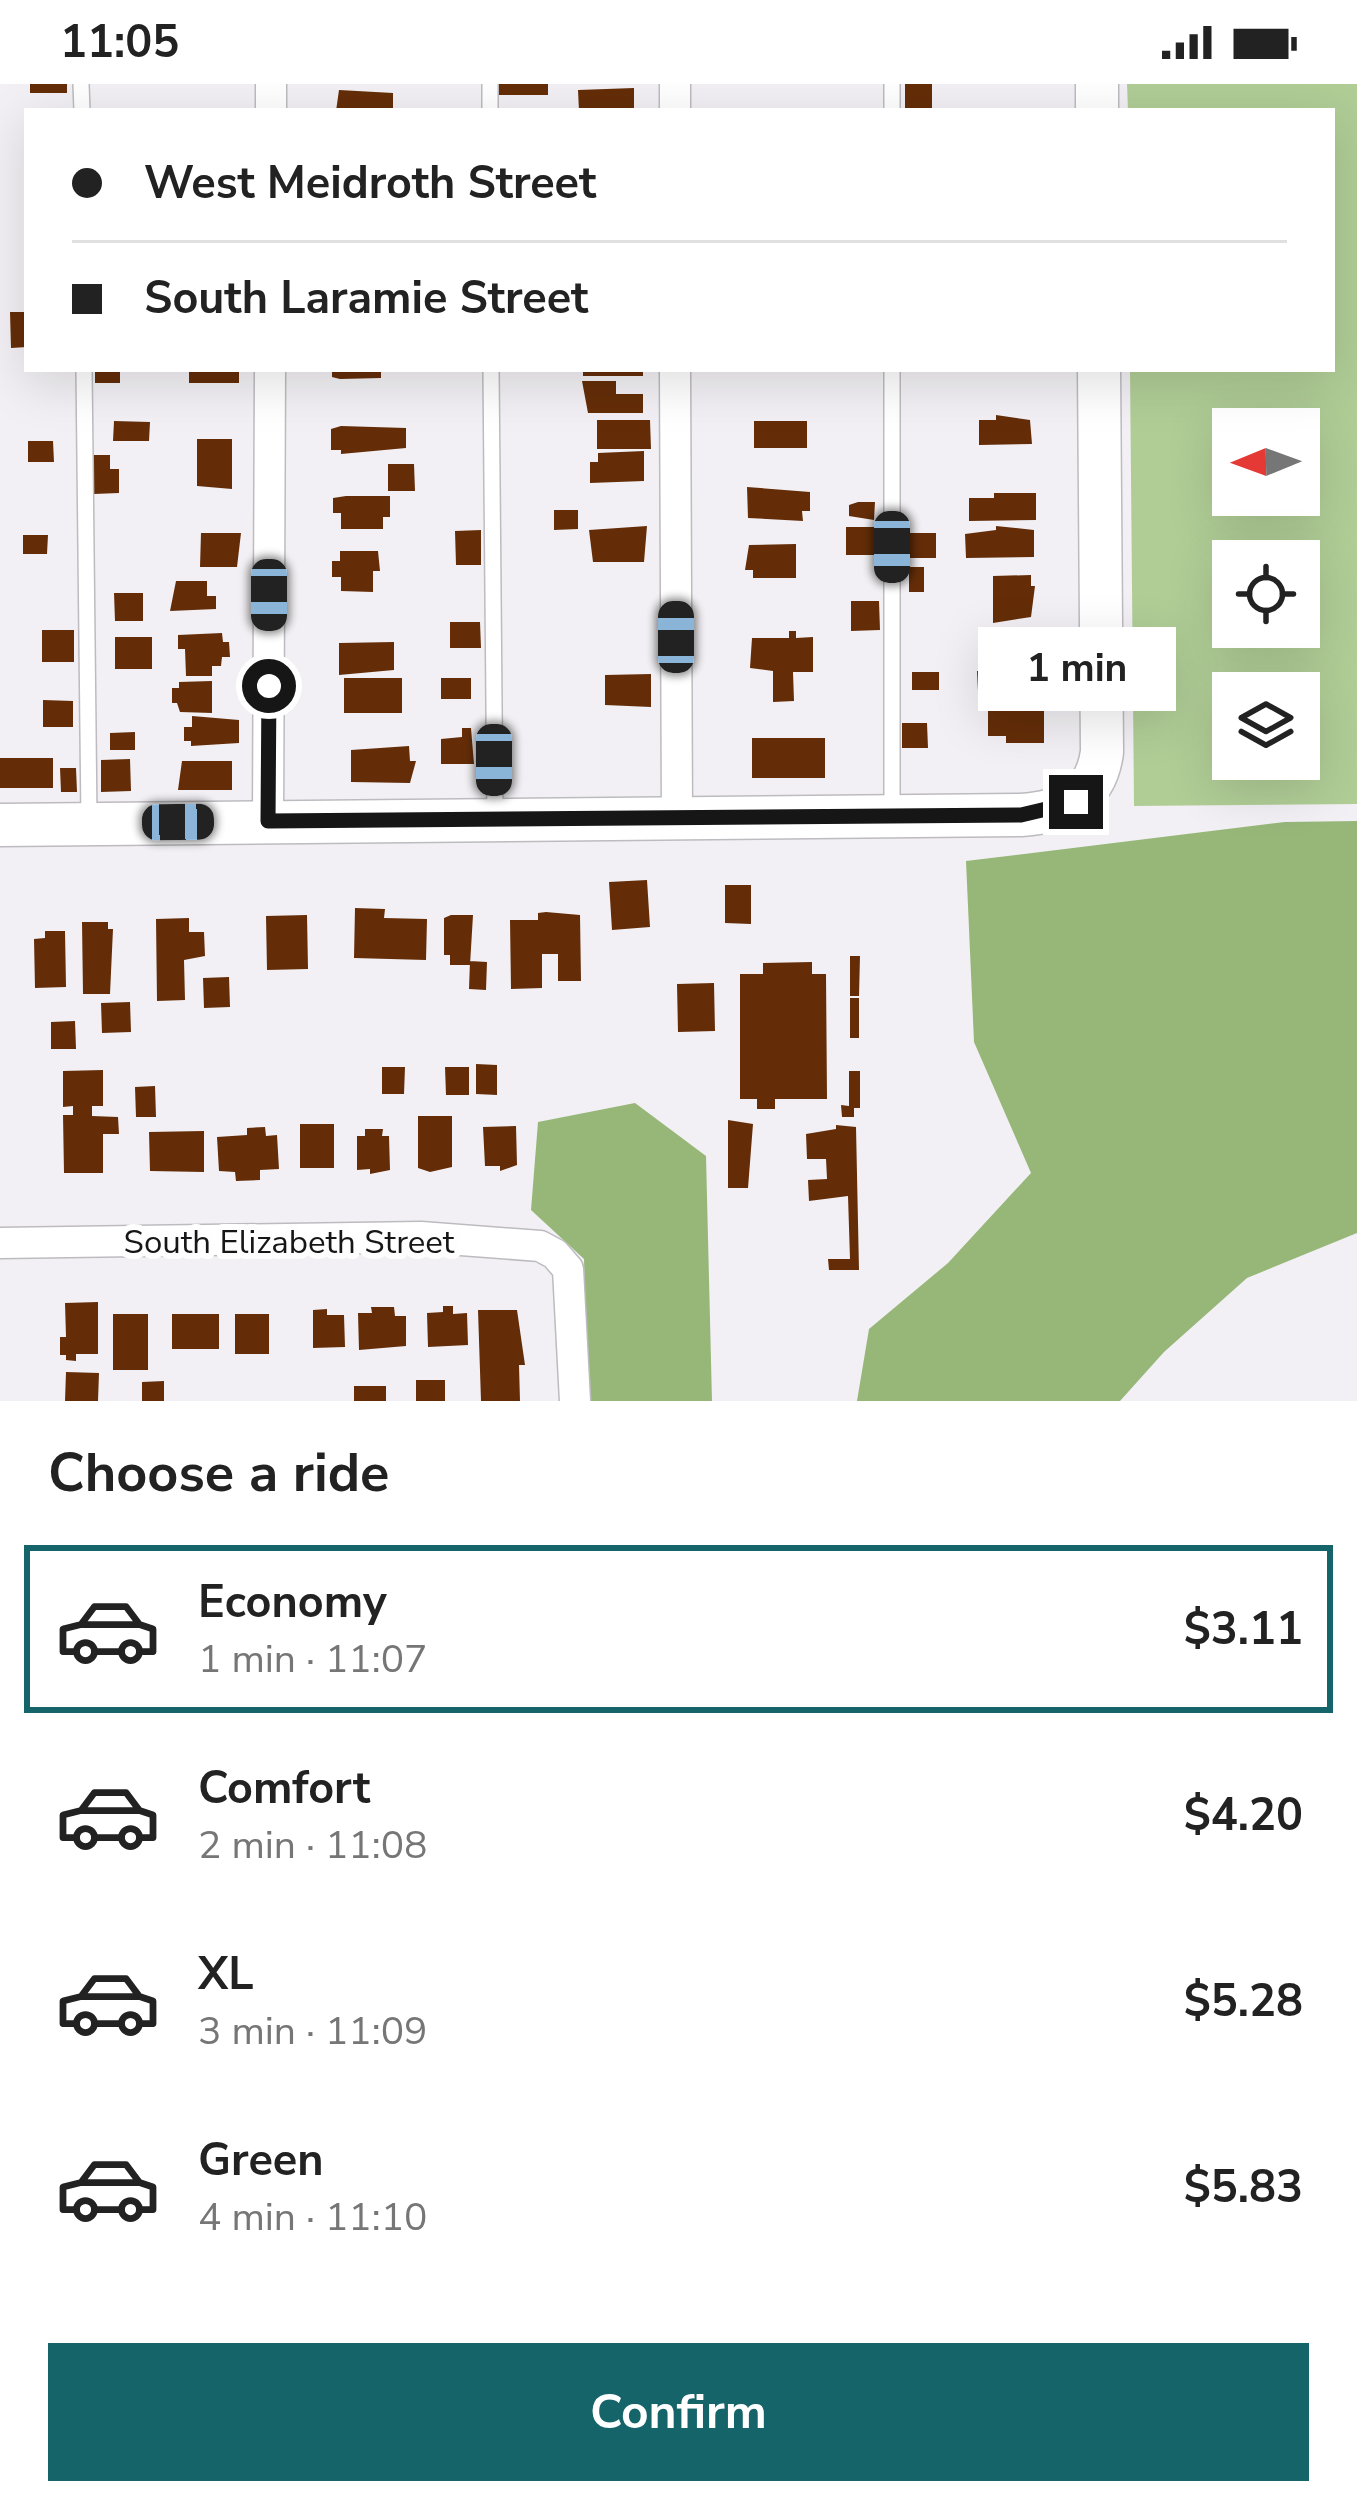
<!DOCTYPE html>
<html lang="en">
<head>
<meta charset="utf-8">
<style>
  :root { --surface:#fff; --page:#f2f2f2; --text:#222; --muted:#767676; --line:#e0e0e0; --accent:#146469 }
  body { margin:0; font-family:"Nunito Sans",sans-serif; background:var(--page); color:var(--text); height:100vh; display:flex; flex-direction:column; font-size:45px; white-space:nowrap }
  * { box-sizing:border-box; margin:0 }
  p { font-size:39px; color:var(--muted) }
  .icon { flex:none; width:66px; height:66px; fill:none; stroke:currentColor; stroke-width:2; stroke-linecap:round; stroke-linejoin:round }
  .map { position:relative; height:1317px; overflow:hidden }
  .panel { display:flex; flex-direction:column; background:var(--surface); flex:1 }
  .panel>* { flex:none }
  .banner { position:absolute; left:24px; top:24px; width:1311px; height:264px; border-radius:0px; box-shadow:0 12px 48px #0002; display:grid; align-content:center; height:264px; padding:0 48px; background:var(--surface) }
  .needle { width:78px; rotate:269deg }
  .tools { position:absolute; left:1212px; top:324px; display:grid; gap:24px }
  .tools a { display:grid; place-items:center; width:108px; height:108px; border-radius:0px; background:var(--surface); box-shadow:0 12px 48px #0002; font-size:60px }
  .end { position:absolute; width:54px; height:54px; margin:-27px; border:15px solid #171617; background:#fff; box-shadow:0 0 0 6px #fff }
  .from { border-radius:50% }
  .bubble { position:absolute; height:84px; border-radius:0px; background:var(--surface); box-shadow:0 12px 48px #0002; font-size:39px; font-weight:700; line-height:84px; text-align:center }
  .car { position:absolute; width:36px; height:72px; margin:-36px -18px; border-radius:15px; box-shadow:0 0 9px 3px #0007; background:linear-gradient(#222 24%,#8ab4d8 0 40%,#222 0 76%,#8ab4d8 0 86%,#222 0) }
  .banner b { display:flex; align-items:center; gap:42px; height:114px; font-size:45px }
  .banner b+b { border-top:3px solid var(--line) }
  .banner i { width:30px; height:30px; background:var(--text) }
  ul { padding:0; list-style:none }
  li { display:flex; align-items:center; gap:36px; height:168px; margin:0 24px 18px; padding:0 24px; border:6px solid transparent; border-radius:0px }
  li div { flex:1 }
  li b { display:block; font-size:45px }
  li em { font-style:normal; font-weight:700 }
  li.active { border-color:var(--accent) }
  li>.icon { width:108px; height:108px; stroke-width:1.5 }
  h2 { padding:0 48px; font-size:54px; line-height:144px }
  .action { display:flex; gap:24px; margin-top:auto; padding:24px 48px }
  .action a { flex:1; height:138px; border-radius:0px; background:var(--accent); color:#fff; font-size:48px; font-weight:700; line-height:138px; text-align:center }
  .status { display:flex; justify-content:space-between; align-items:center; height:84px; padding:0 60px; background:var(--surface); direction:ltr }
  .status svg { height:33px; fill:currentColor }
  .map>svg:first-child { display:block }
  .green { fill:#b0cd96; fill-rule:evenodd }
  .forest { fill:#97b779 }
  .building { fill:#642d08 }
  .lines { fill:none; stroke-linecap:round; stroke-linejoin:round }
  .lane-casing { stroke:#bdbbbf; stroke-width:18 }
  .street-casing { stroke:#bdbbbf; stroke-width:33 }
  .secondary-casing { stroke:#bdbbbf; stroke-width:45 }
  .lane { stroke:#fff; stroke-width:15 }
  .street { stroke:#fff; stroke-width:30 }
  .secondary { stroke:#fff; stroke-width:42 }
  .route { stroke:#171617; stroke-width:15 }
  .labels { text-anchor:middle; stroke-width:12; stroke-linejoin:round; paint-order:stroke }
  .street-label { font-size:33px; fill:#171617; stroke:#fefeff }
</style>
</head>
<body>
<div class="status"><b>11:05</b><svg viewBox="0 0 49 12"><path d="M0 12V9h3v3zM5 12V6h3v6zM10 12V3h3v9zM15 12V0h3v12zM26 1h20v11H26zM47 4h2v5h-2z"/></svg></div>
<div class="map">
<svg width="1357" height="1317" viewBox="0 0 1357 1317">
  <rect width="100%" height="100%" fill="#f2f0f4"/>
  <!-- green -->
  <path class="green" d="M 1127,0 L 1357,0 L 1357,720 L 1134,722 L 1130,285 L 1332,285 L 1332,27 L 1128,27 ZM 1233,345 L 1299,345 L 1299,411 L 1233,411 ZM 1233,477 L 1299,477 L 1299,543 L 1233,543 ZM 1233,609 L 1299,609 L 1299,675 L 1233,675 Z"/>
  <!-- forest -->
  <path class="forest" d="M 1357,737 L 1357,1149 L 1247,1194 L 1164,1268 L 1120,1317 L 857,1317 L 869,1245 L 948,1179 L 1031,1089 L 974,958 L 966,777 L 1285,738 Z
    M 635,1019 L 706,1072 L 712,1317 L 587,1317 L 584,1175 L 531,1126 L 538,1038 Z"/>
  <!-- building -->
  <path class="building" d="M 30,0 L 67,0 L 67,9 L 30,9 Z
    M 498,0 L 548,0 L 548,11 L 498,11 Z
    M 905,0 L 932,0 L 932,24 L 905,24 Z
    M 634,4 L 634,27 L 579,27 L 578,6 Z
    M 339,6 L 393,9 L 393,27 L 336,27 Z
    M 10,228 L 27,228 L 27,263 L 11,264 Z
    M 95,285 L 120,285 L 120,299 L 95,299 Z
    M 189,285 L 239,285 L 239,299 L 189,299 Z
    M 332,285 L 381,285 L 381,294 L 340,295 L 332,293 Z
    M 583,285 L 643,285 L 643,292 L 583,292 Z
    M 582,297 L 616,297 L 616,310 L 643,310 L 643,329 L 588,329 Z
    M 996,331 L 1030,336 L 1032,360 L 979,361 L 979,336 L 996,336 Z
    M 597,336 L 650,336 L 651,365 L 597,365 Z
    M 114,337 L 150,338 L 149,357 L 113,357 Z
    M 754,337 L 807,337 L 807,364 L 754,364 Z
    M 341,342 L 406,344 L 406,364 L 341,370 L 341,366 L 331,366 L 331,345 Z
    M 197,355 L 232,355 L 232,405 L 197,402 Z
    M 28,357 L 53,357 L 54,378 L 28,378 Z
    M 644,367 L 644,397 L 590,399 L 590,378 L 598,378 L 598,369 Z
    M 93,371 L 110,371 L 110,385 L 119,385 L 119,409 L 94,410 Z
    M 388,380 L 414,380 L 415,407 L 388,407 Z
    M 747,403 L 810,408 L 810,427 L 802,427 L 803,437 L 748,434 Z
    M 994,409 L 1036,409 L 1036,436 L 969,437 L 969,414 L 994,414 Z
    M 346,412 L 390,412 L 390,433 L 383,433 L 383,445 L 341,445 L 341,429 L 333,429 L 333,414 Z
    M 858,418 L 875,418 L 874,436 L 849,432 L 849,421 Z
    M 554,426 L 578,426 L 578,445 L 554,446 Z
    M 647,442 L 644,478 L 593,478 L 589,446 Z
    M 996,442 L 1034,446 L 1034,473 L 966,474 L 965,450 L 996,446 Z
    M 846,443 L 877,443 L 877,471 L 846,471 Z
    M 481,446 L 481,481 L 456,481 L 455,447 Z
    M 201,449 L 241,449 L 237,483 L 200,483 Z
    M 907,449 L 936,449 L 936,474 L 907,474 Z
    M 23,451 L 48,451 L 47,470 L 23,470 Z
    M 796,460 L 796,494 L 753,494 L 753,486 L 745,486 L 749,461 Z
    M 340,467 L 378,467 L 380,487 L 373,487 L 373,508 L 341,507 L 341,493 L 332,493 L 332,477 L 340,477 Z
    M 909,483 L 924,483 L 924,508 L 909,508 Z
    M 1031,491 L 1031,502 L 1035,502 L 1031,533 L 993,539 L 993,492 Z
    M 176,497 L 207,497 L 207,512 L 216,512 L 216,525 L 170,527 Z
    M 114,509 L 143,509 L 143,537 L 115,537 Z
    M 851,517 L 879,517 L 880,546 L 851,547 Z
    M 450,538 L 480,538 L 481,564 L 450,564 Z
    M 42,546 L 74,546 L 74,578 L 42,578 Z
    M 789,547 L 796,547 L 796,554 L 813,553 L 813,588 L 793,588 L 794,617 L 773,618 L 773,587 L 750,584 L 752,554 L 789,554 Z
    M 222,549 L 223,558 L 229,558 L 230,573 L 222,573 L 221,582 L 212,582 L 212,592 L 186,592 L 185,565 L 178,565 L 178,551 Z
    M 980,550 L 1039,550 L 1039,567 L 1031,567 L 1031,583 L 998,584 L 993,571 L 981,572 Z
    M 115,553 L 152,553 L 152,585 L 115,585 Z
    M 394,558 L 394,586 L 339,591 L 339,559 Z
    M 977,587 L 1039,587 L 1039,604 L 1032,604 L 1031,621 L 988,621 L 989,607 L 978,607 Z
    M 912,588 L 939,588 L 939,606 L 912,606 Z
    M 651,590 L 651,623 L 605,621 L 605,591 Z
    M 344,594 L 402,594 L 402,629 L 344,629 Z
    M 441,594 L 471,594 L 471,615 L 441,615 Z
    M 212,597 L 212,629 L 180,628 L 177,619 L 172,619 L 172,604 L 179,604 L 179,598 Z
    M 43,616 L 73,617 L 73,643 L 43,643 Z
    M 988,626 L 1044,626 L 1044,659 L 1006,659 L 1006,652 L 988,652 Z
    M 192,632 L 239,636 L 239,659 L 191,662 L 191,657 L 184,657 L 184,643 L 192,643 Z
    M 902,639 L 927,639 L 928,664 L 902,664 Z
    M 462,644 L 471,644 L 474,680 L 441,680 L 441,655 L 462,653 Z
    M 135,648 L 135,666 L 110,666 L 110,649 Z
    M 752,654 L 825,654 L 825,694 L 752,694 Z
    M 409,662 L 410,677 L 416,677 L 410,699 L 351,698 L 351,666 Z
    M 0,674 L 53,674 L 53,704 L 0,704 Z
    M 130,675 L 131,707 L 101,708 L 101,676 Z
    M 182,677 L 232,677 L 232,706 L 178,706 Z
    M 60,684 L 76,684 L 77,708 L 61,708 Z
    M 647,796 L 650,843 L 612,846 L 609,798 Z
    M 725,801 L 751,801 L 751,840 L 725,839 Z
    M 355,824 L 385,825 L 384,834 L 427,835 L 426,876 L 354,874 Z
    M 546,828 L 580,831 L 581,897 L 558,897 L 558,870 L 542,870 L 542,904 L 511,905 L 510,836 L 538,836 L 538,829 Z
    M 307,831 L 308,885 L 267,886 L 266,832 Z
    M 451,831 L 473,831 L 470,881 L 450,881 L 450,871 L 444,871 L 444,834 Z
    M 189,834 L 189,848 L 204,848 L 205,872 L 184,876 L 185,916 L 157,917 L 156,835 Z
    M 82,838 L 108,838 L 108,845 L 113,845 L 110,910 L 83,910 Z
    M 45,847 L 65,847 L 66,903 L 35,904 L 34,855 L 45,854 Z
    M 850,872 L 860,872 L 859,912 L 850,912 Z
    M 470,877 L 487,878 L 486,906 L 469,905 Z
    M 812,878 L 812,890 L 826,890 L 827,1015 L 775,1015 L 775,1025 L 757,1025 L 757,1015 L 740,1015 L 740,890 L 763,890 L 763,879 Z
    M 229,893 L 230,923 L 204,924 L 203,894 Z
    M 714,899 L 715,947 L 678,948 L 677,900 Z
    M 850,914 L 859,914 L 859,954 L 850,954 Z
    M 130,918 L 131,948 L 102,949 L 101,919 Z
    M 75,937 L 76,965 L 51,965 L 51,938 Z
    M 476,980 L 497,981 L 497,1011 L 476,1010 Z
    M 382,983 L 405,983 L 404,1010 L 382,1010 Z
    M 445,983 L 469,983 L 469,1011 L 446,1011 Z
    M 103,986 L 103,1022 L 92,1022 L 92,1032 L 118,1033 L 119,1050 L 103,1050 L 103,1089 L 64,1089 L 63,1031 L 73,1031 L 73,1022 L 63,1023 L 63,987 Z
    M 849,987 L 860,987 L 860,1024 L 854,1024 L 854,1033 L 842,1033 L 841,1021 L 849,1022 Z
    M 155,1002 L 156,1033 L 136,1033 L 135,1003 Z
    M 418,1032 L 452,1032 L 452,1083 L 430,1088 L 418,1084 Z
    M 728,1036 L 753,1040 L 748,1104 L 728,1104 Z
    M 300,1040 L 334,1040 L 334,1084 L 300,1084 Z
    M 836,1041 L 856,1043 L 859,1186 L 829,1186 L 828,1175 L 850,1175 L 848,1112 L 809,1117 L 808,1096 L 827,1095 L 826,1075 L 807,1075 L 806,1050 L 836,1045 Z
    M 516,1042 L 517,1081 L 500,1087 L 500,1082 L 485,1082 L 483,1043 Z
    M 265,1043 L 266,1052 L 277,1051 L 279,1085 L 260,1086 L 260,1096 L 236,1097 L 235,1088 L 219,1087 L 217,1053 L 247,1051 L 247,1044 Z
    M 365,1045 L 383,1045 L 382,1052 L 389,1052 L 390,1086 L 370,1090 L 370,1085 L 357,1086 L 357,1052 L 365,1052 Z
    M 204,1047 L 204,1088 L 150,1087 L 149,1048 Z
    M 98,1218 L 98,1270 L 76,1270 L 76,1277 L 66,1276 L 66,1271 L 60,1271 L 60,1253 L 66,1253 L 65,1219 Z
    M 443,1222 L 453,1222 L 453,1230 L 467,1229 L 468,1261 L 428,1263 L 427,1229 L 443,1228 Z
    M 371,1223 L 394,1223 L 395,1232 L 406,1232 L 406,1262 L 359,1266 L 358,1229 L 372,1229 Z
    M 327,1225 L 327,1231 L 344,1231 L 345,1263 L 313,1264 L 313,1226 Z
    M 478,1226 L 517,1226 L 525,1281 L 519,1281 L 520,1317 L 481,1317 Z
    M 113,1230 L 148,1230 L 148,1286 L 113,1286 Z
    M 172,1230 L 219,1230 L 219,1265 L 172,1265 Z
    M 235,1230 L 269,1230 L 269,1270 L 235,1270 Z
    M 66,1288 L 99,1289 L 98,1317 L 65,1317 Z
    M 416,1296 L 445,1296 L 445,1317 L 416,1317 Z
    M 164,1297 L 164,1317 L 142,1317 L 142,1298 Z
    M 354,1302 L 386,1302 L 386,1317 L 354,1317 Z"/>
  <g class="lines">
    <defs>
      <path id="lane" d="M 81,0 L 82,27
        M 490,0 L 490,27
        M 892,27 L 892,0
        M 84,285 L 89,736
        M 491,285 L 495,732
        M 892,729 L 892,285"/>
      <path id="street" d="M 675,0 L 675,27
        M 271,27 L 271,0
        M 675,285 L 677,732
        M 268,737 L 270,285
        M 0,1159 L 421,1153 L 540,1162 L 555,1170 L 568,1185 L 575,1317"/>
      <path id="secondary" d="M 1097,0 L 1097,27
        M 0,741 L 1021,731 C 1064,728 1096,714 1102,668 L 1099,285"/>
    </defs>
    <!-- lane casing -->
    <use href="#lane" class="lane-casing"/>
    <!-- street casing -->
    <use href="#street" class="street-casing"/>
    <!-- secondary casing -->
    <use href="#secondary" class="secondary-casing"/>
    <!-- lane -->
    <use href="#lane" class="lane"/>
    <!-- street -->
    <use href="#street" class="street"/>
    <!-- secondary -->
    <use href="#secondary" class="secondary"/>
  </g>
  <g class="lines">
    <!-- route -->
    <path class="route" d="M 269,602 L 268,737 L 1021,731 L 1076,718"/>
  </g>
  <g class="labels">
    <!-- street labels -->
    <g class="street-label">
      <text x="289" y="1169">South Elizabeth Street</text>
    </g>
  </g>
</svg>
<div class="tools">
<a><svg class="needle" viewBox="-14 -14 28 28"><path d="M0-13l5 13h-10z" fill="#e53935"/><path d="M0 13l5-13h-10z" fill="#767676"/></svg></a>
<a><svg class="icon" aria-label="locate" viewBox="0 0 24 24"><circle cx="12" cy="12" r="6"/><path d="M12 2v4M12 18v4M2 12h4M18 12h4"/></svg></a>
<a><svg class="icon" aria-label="layers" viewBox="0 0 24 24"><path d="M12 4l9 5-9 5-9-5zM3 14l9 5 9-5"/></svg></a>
</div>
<i class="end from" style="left:269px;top:602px"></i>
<i class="end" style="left:1076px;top:718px"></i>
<div class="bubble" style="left:978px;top:543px;width:198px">1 min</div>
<i class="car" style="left:892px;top:463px;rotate:180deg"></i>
<i class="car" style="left:269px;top:511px;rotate:180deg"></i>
<i class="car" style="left:676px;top:553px;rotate:0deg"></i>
<i class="car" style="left:494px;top:676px;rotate:180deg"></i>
<i class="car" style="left:178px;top:738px;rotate:89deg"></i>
<div class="banner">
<b><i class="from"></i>West Meidroth Street</b>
<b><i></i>South Laramie Street</b>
</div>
</div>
<section class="panel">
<h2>Choose a ride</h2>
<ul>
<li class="active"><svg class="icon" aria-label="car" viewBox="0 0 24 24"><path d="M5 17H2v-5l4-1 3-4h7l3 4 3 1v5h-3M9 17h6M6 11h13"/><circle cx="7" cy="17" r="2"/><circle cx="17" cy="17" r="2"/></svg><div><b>Economy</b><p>1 min · 11:07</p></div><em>$3.11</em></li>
<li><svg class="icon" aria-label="car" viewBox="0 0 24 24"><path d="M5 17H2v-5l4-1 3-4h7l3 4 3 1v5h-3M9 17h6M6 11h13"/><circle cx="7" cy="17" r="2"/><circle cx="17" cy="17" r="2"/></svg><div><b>Comfort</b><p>2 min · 11:08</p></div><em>$4.20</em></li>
<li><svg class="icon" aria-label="car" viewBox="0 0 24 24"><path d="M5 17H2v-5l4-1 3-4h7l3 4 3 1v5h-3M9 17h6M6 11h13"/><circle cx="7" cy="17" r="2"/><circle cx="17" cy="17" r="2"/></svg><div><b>XL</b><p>3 min · 11:09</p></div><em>$5.28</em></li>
<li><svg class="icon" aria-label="car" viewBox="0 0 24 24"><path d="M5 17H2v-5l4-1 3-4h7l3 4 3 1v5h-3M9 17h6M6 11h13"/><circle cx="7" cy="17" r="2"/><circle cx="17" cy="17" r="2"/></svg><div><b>Green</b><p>4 min · 11:10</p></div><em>$5.83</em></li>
</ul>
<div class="action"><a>Confirm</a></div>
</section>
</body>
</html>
